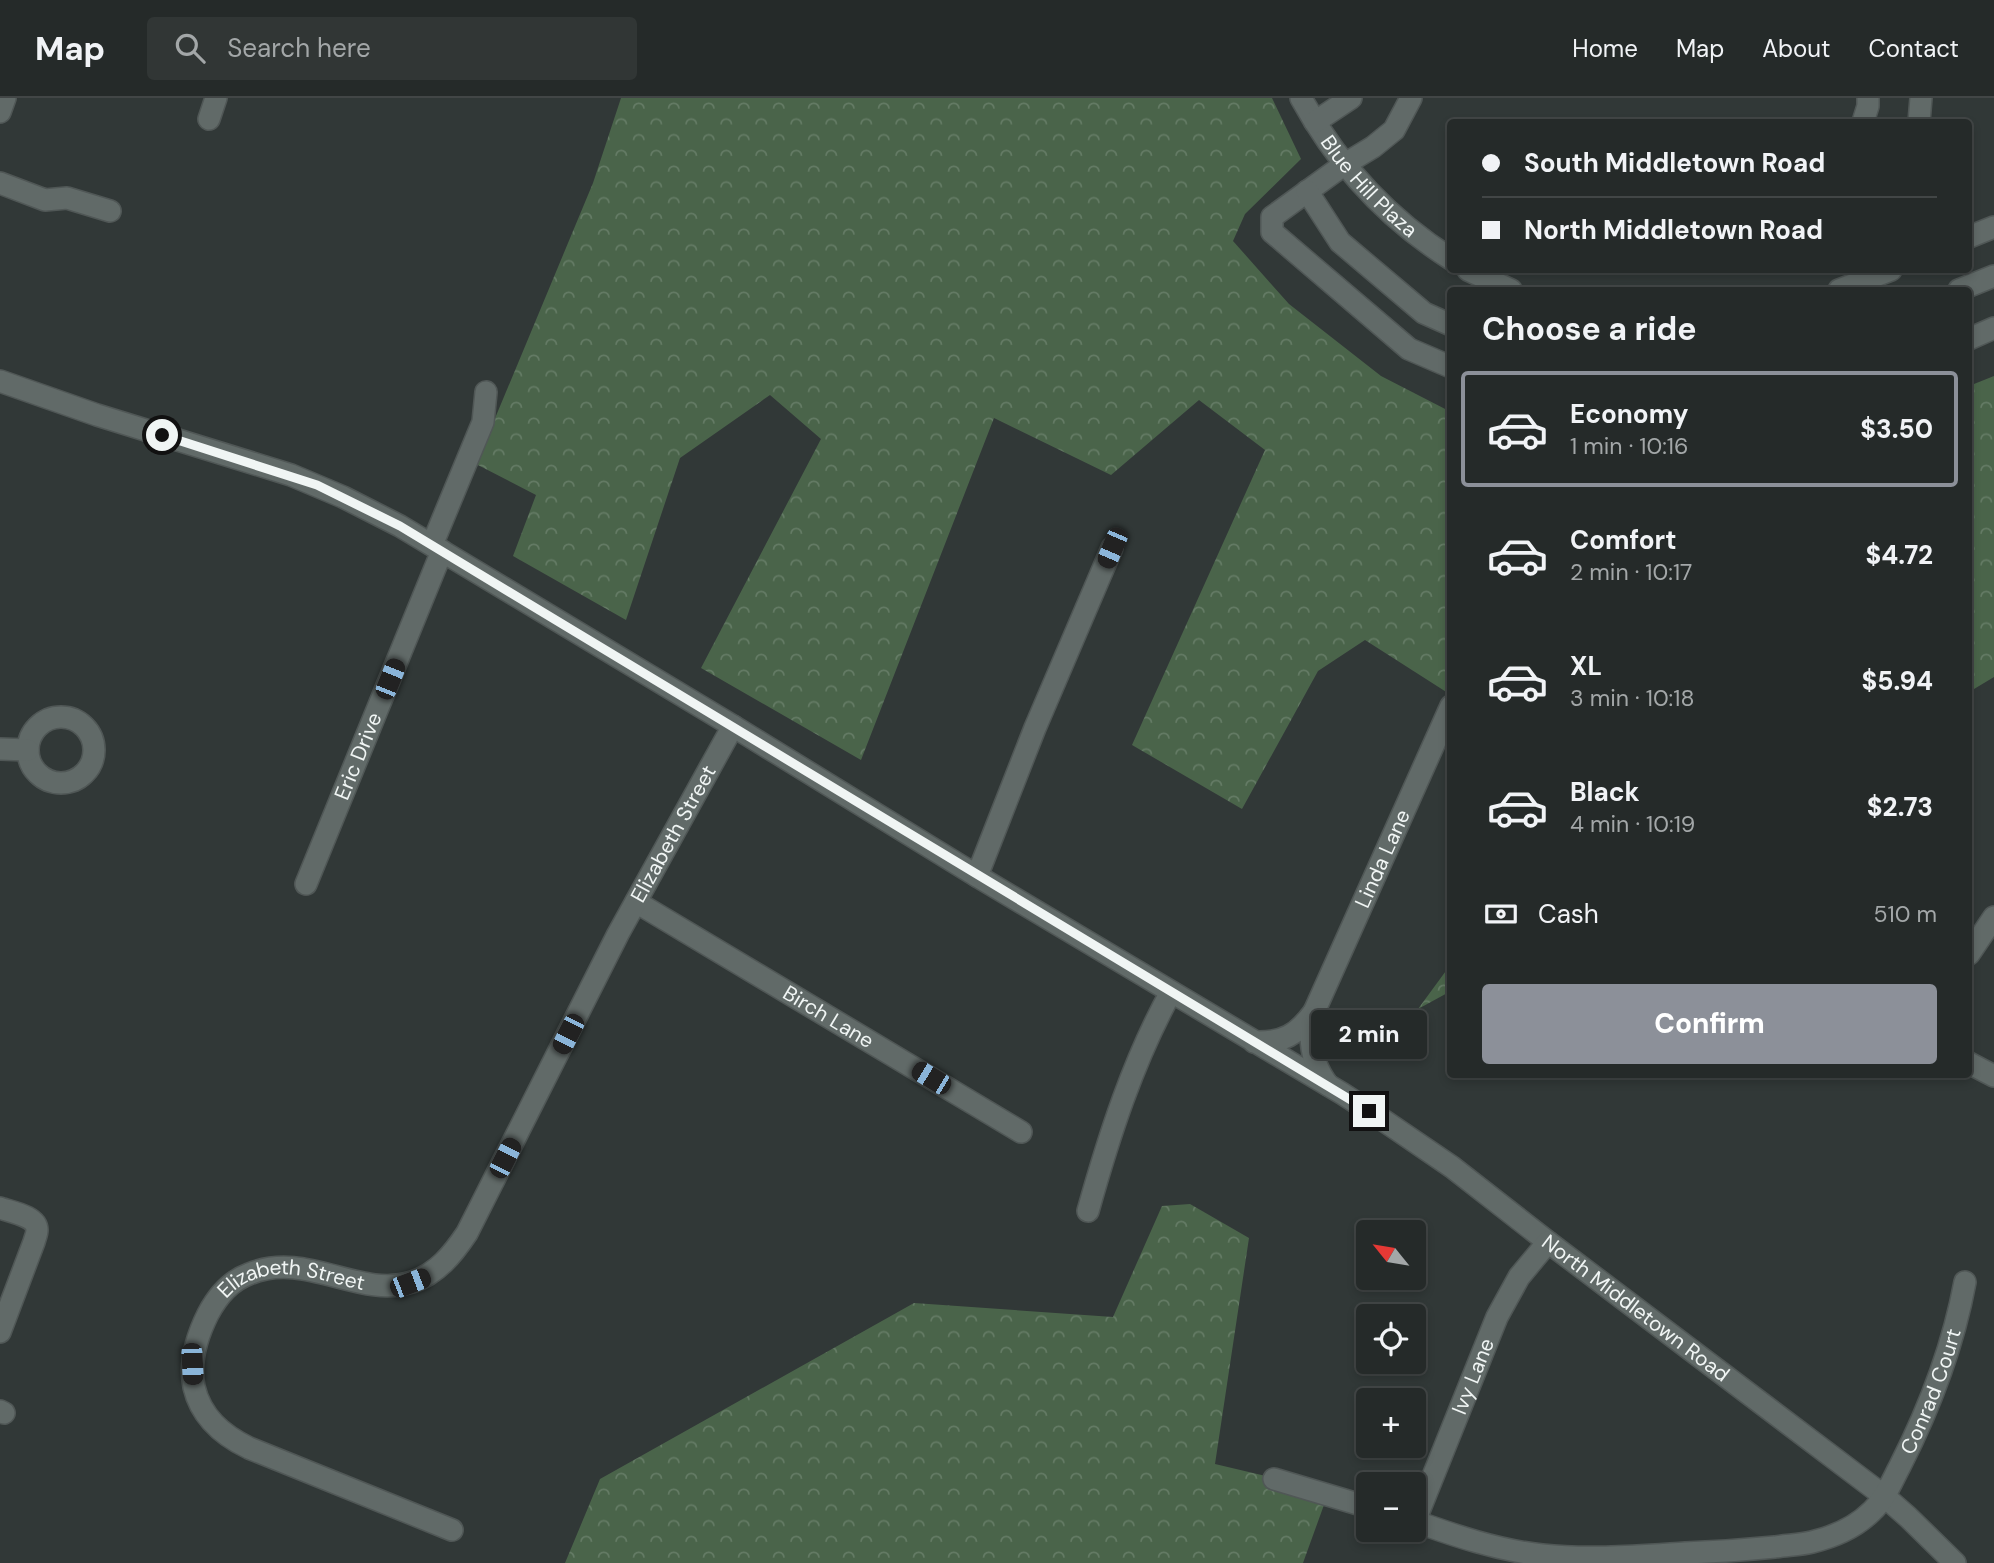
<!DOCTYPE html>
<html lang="en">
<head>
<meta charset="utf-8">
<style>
  :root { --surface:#252a29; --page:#313635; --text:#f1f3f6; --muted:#a3a7a8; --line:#424646; --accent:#8c9099 }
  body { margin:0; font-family:"DM Sans",sans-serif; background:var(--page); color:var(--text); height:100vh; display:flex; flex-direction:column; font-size:26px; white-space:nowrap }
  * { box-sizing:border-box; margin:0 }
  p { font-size:23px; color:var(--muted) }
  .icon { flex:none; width:38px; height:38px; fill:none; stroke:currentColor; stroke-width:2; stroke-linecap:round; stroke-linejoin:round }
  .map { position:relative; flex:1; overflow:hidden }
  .details { position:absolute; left:1447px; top:189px; width:525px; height:791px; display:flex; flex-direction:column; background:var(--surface); border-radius:7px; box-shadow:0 4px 10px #0003,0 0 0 2px var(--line) }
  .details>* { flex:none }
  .hud { position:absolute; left:1447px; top:21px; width:525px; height:154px; border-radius:7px; box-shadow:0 4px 10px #0003,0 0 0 2px var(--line); display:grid; align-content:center; height:154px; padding:0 35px; background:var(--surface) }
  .needle { width:46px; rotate:300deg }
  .controls { position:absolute; left:1356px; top:1122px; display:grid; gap:14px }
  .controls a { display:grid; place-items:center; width:70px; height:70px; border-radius:7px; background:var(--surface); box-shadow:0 4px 10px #0003,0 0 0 2px var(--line); font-size:35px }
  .end { position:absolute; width:32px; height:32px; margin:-16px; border:9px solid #f0f5f4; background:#111; box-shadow:0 0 0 4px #111 }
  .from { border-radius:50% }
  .bubble { position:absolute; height:49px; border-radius:7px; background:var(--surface); box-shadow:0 4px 10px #0003,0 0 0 2px var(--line); font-size:23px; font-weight:800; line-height:49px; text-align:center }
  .car { position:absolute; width:21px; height:42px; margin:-21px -10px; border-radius:9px; box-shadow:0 0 5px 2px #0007; background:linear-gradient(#222 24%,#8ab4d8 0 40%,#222 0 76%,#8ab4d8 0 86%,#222 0) }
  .hud b { display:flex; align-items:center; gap:24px; height:66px; font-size:26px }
  .hud b+b { border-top:2px solid var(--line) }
  .hud i { width:18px; height:18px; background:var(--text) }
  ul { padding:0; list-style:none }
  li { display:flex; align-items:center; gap:21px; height:116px; margin:0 14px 10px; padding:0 21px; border:4px solid transparent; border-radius:7px }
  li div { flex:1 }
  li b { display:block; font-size:26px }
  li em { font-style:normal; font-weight:800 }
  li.selected { border-color:var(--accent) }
  li>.icon { width:63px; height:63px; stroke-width:1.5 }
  h2 { padding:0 35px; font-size:32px; line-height:84px }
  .pay { display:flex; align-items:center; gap:18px; height:77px; padding:0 35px; font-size:26px }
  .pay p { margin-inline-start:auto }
  .cta { display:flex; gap:14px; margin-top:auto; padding:14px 35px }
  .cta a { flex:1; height:80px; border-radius:7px; background:var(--accent); color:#fff; font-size:28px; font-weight:800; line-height:80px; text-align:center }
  header { display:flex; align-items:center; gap:42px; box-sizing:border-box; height:98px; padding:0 35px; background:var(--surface); border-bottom:2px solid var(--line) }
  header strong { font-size:33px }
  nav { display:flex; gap:38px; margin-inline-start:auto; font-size:24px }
  .search { width:490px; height:63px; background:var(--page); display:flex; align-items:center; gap:18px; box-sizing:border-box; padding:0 24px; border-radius:7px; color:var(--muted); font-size:26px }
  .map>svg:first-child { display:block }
  .forest { fill:url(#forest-crowns) }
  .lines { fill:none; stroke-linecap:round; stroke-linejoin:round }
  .minor-casing { stroke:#505756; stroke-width:24 }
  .minor { stroke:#616a68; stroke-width:21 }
  .route { stroke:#f0f5f4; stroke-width:9 }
  .labels { text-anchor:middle; stroke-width:5; stroke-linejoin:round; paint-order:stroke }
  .street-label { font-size:21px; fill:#f0f5f4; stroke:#272e2d }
</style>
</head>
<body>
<header>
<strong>Map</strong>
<div class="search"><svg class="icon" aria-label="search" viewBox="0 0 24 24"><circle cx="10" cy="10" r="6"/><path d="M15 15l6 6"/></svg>Search here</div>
<nav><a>Home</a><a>Map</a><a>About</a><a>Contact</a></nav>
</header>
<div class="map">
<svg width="1994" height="1465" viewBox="0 0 1994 1465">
  <defs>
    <pattern id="forest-crowns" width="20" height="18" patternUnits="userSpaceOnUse" patternTransform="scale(1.75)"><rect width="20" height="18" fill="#4a644a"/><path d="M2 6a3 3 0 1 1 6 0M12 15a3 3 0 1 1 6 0" fill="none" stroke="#647b65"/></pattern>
  </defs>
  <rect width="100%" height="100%" fill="#313837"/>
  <!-- forest -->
  <path class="forest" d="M 621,0 L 1272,0 L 1301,61 L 1245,116 L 1233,143 L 1289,206 L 1381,278 L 1451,314 L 1451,597 L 1365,542 L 1318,573 L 1242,711 L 1132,647 L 1265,352 L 1199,302 L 1111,377 L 994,320 L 861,662 L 701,570 L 821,341 L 770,297 L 680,360 L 626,522 L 513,458 L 536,397 L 476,366 L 593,85 Z
    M 1994,278 L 1994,579 L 1969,594 L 1969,288 Z
    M 1451,866 L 1451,893 L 1418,911 Z
    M 1190,1106 L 1249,1140 L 1215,1366 L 1329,1393 L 1303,1465 L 565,1465 L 600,1381 L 914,1205 L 1113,1219 L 1162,1108 Z"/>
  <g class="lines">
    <defs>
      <g id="minor">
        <path id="s1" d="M 1301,0 C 1337,66 1388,121 1451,161"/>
        <path d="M 1411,0 L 1394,32 L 1373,49 L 1345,66 L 1272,119 L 1272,134 L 1409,251 L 1451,269"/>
        <path d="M 0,14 L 5,0"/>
        <path d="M 209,21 L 216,0"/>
        <path d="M 1315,24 L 1351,0"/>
        <path d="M 1863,24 L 1868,8 L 1868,0"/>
        <path d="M 1919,24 L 1921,0"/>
        <path d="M 0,85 L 45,102 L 67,100 L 110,113"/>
        <path d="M 1307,93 L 1340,144 L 1424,215 L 1451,227"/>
        <path d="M 1969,139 L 1994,129"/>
        <path d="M 1468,172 L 1511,192"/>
        <path d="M 1839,192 L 1891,172"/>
        <path d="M 1959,192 L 1994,178"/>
        <path d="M 1969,241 L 1994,230"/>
        <path id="s2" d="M 0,283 L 97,317 L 291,377 L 343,399 L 400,428 L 733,628 L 977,778 L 1343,996 L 1386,1024 L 1452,1069 L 1548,1144 L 1884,1398 L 1908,1419 L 1955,1465"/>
        <path d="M 432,447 L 483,324 L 486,294"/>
        <circle cx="61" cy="652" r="33"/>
        <path d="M 0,651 L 28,652"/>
        <path d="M 977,778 L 1035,630 L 1112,450"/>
        <path id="s3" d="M 306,786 L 442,453"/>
        <path id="s4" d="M 636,804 L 1021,1034"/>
        <path d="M 1969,856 L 1994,819"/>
        <path d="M 1254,944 C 1283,945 1297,937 1314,914"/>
        <path d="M 1969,965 L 1994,978"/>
        <path id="s5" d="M 1328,987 C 1311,965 1308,940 1314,914 L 1451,608"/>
        <path d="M 0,1110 C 11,1114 37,1118 37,1132 C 37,1136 35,1140 34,1144 L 0,1234"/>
        <path d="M 1088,1113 C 1109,1038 1133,963 1171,894"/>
        <path d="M 0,1313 L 4,1315"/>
        <path d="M 1274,1381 L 1368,1409"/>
        <path id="s6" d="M 1414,1423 C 1456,1438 1497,1452 1542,1457 C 1589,1462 1637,1458 1685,1455 C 1715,1454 1745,1452 1775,1449 C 1787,1447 1800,1447 1812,1444 C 1833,1439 1856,1429 1872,1413 C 1885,1401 1892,1383 1900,1368 C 1930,1309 1953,1249 1965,1184"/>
        <path id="s7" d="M 1415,1423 L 1497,1219 L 1519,1179 L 1548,1144"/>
        <path id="s8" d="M 452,1432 L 249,1350 C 222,1337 201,1319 194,1289 C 189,1264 197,1238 208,1216 C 217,1199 230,1183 249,1176 C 306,1152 359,1201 412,1184 C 437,1176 453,1156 467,1135 L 618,836 L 733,628"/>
      </g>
    </defs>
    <!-- minor casing -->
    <use href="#minor" class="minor-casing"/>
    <!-- minor -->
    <use href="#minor" class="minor"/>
  </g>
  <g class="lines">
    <!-- route -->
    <path class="route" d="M 162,337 L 317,387 L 400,428 L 1369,1013"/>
  </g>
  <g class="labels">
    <!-- street labels -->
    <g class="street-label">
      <text dy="7" stroke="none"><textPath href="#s1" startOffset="112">Blue Hill Plaza</textPath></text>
      <text dy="7" stroke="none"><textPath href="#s3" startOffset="138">Eric Drive</textPath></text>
      <text dy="7" stroke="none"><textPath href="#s8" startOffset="1129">Elizabeth Street</textPath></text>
      <text dy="7" stroke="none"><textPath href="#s5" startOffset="245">Linda Lane</textPath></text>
      <text dy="7" stroke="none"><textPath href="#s4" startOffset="224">Birch Lane</textPath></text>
      <text dy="7" stroke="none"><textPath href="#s8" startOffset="480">Elizabeth Street</textPath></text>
      <text dy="7" stroke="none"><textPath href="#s2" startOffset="1890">North Middletown Road</textPath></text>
      <text dy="7" stroke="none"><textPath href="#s7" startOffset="156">Ivy Lane</textPath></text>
      <text dy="7" stroke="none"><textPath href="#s6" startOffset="606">Conrad Court</textPath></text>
    </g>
  </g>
</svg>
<div class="controls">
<a><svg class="needle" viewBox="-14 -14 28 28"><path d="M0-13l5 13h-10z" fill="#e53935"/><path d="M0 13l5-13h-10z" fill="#a3a7a8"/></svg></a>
<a><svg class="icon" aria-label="locate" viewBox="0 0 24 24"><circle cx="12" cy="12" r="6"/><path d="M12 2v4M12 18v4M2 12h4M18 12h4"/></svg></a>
<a>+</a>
<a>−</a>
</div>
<i class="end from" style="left:162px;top:337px"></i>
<i class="end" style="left:1369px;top:1013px"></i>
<div class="bubble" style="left:1311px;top:912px;width:116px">2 min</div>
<i class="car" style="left:1112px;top:450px;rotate:203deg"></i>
<i class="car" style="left:390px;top:581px;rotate:22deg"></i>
<i class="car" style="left:568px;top:936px;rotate:207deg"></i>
<i class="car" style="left:931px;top:980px;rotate:301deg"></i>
<i class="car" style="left:505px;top:1060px;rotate:27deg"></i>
<i class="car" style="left:410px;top:1185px;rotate:69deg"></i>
<i class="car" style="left:192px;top:1266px;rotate:177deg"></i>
<div class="hud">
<b><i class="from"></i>South Middletown Road</b>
<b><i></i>North Middletown Road</b>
</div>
<section class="details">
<h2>Choose a ride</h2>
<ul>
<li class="selected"><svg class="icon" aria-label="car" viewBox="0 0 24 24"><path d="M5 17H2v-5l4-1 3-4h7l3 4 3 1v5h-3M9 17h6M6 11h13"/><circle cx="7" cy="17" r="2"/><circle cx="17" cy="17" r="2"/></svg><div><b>Economy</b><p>1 min · 10:16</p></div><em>$3.50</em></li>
<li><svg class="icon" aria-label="car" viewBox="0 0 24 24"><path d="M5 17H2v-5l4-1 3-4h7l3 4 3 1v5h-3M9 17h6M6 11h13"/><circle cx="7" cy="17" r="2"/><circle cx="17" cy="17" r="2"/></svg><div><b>Comfort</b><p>2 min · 10:17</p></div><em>$4.72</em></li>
<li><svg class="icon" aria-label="car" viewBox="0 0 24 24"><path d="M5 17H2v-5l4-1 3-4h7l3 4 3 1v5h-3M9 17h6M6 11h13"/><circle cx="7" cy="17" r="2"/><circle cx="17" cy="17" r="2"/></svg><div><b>XL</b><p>3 min · 10:18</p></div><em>$5.94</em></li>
<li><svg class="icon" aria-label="car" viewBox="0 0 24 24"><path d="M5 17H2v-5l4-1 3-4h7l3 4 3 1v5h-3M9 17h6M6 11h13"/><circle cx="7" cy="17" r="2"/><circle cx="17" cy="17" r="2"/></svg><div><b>Black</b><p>4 min · 10:19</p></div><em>$2.73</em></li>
</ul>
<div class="pay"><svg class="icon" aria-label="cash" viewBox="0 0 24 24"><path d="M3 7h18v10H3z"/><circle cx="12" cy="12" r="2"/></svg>Cash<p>510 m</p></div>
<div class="cta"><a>Confirm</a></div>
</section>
</div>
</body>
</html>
